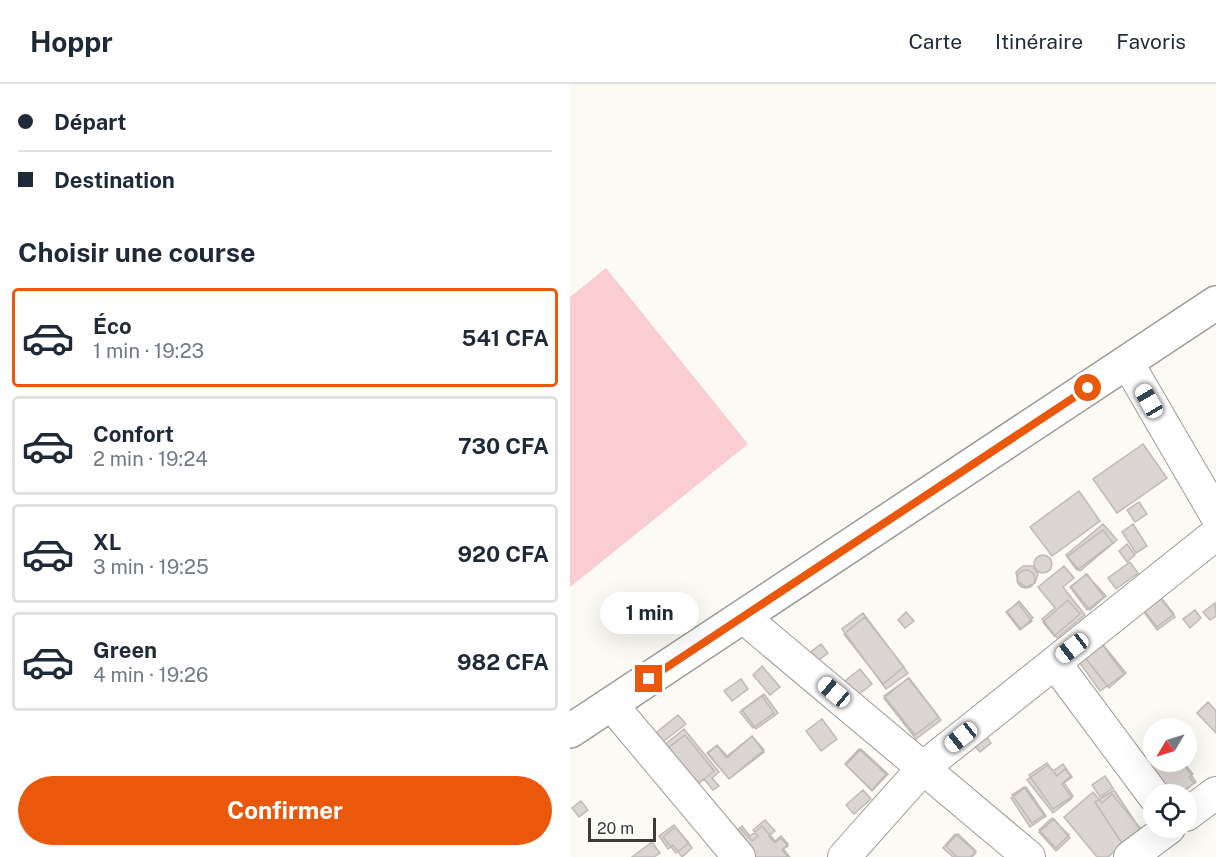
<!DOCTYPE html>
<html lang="fr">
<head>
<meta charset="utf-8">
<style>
  :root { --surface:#fff; --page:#f2f2f3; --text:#1f2937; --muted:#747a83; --line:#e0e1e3; --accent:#ea580c }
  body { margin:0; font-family:"Public Sans",sans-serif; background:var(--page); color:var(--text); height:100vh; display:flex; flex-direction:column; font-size:22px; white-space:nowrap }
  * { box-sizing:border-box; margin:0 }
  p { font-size:20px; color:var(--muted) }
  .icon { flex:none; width:33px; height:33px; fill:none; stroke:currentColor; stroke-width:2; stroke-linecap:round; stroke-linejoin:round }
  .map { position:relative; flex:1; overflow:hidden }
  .drawer { display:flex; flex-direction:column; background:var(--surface); width:570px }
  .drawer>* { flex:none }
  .banner { display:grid; align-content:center; height:132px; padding:0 18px; background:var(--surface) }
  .needle { width:39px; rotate:232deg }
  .tools { position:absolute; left:573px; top:634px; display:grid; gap:12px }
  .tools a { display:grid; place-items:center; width:54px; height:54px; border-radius:50%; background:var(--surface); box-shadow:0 6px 24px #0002; font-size:30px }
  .scale { position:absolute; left:18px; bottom:15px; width:68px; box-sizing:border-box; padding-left:6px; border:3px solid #3c3b39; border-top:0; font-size:16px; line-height:21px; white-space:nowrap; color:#3c3b39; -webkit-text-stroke:4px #fff; paint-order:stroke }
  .end { position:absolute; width:27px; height:27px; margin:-14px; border:8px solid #ea580c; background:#fff; box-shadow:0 0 0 3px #fff }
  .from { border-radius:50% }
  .bubble { position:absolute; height:42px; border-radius:21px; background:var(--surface); box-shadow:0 6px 24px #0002; font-size:20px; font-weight:700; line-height:42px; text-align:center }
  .car { position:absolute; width:18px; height:36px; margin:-18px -9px; border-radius:8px; box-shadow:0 0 4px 2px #0007; background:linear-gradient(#fff 24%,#345 0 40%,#fff 0 76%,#345 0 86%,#fff 0) }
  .banner b { display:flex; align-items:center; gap:21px; height:57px; font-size:22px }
  .banner b+b { border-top:2px solid var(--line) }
  .banner i { width:15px; height:15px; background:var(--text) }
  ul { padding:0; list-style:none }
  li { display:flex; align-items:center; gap:18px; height:99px; margin:0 12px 9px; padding:0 6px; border:3px solid var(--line); border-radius:6px }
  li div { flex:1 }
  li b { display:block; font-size:22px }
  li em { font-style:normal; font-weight:700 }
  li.selected { border-color:var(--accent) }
  li>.icon { width:54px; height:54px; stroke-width:1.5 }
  h2 { padding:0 18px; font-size:27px; line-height:72px }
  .primary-button { display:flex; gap:12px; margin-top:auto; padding:12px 18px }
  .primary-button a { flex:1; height:69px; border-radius:36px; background:var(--accent); color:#fff; font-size:24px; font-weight:700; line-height:69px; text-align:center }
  header { display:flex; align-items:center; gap:36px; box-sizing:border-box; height:84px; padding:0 30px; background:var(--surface); border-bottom:2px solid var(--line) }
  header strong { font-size:28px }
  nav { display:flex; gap:33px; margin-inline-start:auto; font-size:21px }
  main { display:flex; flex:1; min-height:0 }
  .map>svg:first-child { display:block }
  .green { fill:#f9cdd2 }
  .building { fill:#dad5d3; stroke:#bfbab8; stroke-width:1.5 }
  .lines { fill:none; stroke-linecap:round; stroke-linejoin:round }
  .minor-casing { stroke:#9d9b97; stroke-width:34 }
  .highway-casing { stroke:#9d9b97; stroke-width:36 }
  .minor { stroke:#fff; stroke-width:32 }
  .highway { stroke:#fff; stroke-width:33 }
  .route { stroke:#ea580c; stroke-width:8 }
</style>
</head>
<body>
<header>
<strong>Hoppr</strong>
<nav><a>Carte</a><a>Itinéraire</a><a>Favoris</a></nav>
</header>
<main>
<section class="drawer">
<div class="banner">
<b><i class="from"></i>Départ</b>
<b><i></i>Destination</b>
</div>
<h2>Choisir une course</h2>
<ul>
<li class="selected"><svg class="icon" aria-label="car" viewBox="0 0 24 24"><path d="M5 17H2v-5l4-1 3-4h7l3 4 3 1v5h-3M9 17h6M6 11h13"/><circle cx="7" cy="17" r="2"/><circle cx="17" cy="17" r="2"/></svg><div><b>Éco</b><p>1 min · 19:23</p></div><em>541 CFA</em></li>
<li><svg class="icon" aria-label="car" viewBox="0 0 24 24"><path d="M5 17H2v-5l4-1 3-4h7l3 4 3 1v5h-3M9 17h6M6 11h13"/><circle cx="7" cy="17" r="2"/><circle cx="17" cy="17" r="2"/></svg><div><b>Confort</b><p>2 min · 19:24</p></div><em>730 CFA</em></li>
<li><svg class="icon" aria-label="car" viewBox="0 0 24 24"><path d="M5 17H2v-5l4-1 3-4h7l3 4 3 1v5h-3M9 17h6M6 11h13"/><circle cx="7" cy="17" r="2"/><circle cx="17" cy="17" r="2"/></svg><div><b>XL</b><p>3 min · 19:25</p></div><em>920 CFA</em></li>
<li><svg class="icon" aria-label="car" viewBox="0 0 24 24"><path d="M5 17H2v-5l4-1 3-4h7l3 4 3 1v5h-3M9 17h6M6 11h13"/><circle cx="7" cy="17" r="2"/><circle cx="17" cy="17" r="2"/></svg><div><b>Green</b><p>4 min · 19:26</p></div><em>982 CFA</em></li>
</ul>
<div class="primary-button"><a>Confirmer</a></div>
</section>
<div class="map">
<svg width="646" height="773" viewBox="0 0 646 773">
  <rect width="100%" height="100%" fill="#fcfaf5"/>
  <!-- green -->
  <path class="green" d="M 36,184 L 178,360 L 0,503 L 0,213 Z"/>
  <!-- building -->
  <path class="building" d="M 573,360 L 597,394 L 547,429 L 523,395 Z
    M 509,407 L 530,437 L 482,472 L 460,443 Z
    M 569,418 L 577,430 L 565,438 L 557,426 Z
    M 533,440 L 547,456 L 510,487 L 496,471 Z
    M 563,440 L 577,462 L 566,469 L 552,448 Z
    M 533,446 L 543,459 L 507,486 L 497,473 Z
    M 557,460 L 565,471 L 557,478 L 549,467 Z
    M464 480a9 9 0 1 1 18 0a9 9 0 1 1-18 0Z
    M 560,478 L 568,489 L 546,505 L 538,494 Z
    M 453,482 L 463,482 L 468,490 L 465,499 L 456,503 L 448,498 L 446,488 Z
    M 494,482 L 504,494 L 493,503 L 515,531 L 487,554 L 472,535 L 485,524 L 468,503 Z
    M447 495a9 9 0 1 1 18 0a9 9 0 1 1-18 0Z
    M 516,490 L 536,512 L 520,526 L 501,503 Z
    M 517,490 L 534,513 L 517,526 L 500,503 Z
    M 588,511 L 605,533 L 587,546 L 571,524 Z
    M 589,511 L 604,530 L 587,543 L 573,525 Z
    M 498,516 L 510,530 L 484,552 L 473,538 Z
    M 449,517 L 463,534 L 451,545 L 437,528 Z
    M 448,519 L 462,537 L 450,546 L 436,528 Z
    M 645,519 L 646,532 L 640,536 L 633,528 Z
    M 625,526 L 631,534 L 620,544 L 613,535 Z
    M 336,528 L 344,537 L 335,544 L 328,536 Z
    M 293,529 L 338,589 L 316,605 L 272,545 Z
    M 295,533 L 334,583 L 313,600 L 274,550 Z
    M 530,557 L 556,589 L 539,604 L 513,571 Z
    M 530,558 L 554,590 L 530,607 L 507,575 Z
    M 251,560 L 258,569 L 241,582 L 234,573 Z
    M 192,582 L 210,603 L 200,611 L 183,591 Z
    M 290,585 L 302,600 L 278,619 L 266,604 Z
    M 338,594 L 371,636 L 346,655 L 314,614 Z
    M 339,594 L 369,633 L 345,651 L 314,612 Z
    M 171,595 L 178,605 L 162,617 L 154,607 Z
    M 194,610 L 208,629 L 186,645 L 172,626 Z
    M 192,612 L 204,629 L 183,644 L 170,628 Z
    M 638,618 L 646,627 L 646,649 L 627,629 Z
    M 108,631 L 116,640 L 85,664 L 78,655 Z
    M 252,635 L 267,655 L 251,667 L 236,647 Z
    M 114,645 L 149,688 L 142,694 L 149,702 L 143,706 L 134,695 L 117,708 L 84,669 Z
    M 412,647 L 421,659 L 410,668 L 400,657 Z
    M 115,651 L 144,687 L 122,705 L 93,668 Z
    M 182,652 L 194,666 L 159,695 L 137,669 L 147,661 L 158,673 Z
    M 182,652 L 194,668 L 159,695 L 138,669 L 147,662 L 156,673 Z
    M 289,665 L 316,690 L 302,706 L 275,680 Z
    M 291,665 L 318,690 L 302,707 L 276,681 Z
    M 584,665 L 584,678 L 612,678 L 626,698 L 607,711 L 584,711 L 559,683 Z
    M 584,668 L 584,678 L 613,678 L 623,690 L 619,693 L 624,699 L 616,706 L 618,709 L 616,711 L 584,711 L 574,676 Z
    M 477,679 L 483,687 L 493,680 L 502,693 L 494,699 L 503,712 L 483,725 L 459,691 Z
    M 478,681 L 487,692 L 495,685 L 501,692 L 492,700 L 502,714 L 483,729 L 457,696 Z
    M 535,692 L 543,704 L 530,713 L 522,701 Z
    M 454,703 L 474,731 L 462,739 L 442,711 Z
    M 456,703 L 476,732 L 460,743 L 441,714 Z
    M 293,706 L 301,715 L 284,730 L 276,721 Z
    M 544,706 L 572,748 L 553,761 L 525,718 Z
    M 523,708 L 532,719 L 542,710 L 571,745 L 538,773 L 527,773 L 494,733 Z
    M 11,717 L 18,726 L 9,733 L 2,724 Z
    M 482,734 L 499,751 L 486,764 L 469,746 Z
    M 484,735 L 500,754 L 486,767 L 469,748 Z
    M 195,736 L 205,747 L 199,752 L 204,758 L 211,752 L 218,760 L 213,765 L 220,773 L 152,773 L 160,752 L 170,744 L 182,757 L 188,752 L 183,746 Z
    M 104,741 L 122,764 L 112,773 L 103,761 L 98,765 L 89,752 Z
    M 172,742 L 180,752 L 192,742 L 206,758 L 211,754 L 218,762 L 212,766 L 218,773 L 155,773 L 160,752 Z
    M 105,743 L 119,759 L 106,769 L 93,753 Z
    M 385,750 L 406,768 L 402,773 L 383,773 L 373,764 Z
    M 388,750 L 406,767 L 401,773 L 387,773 L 376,762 Z
    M 82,758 L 90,769 L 84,773 L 62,773 Z"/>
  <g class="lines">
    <defs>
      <path id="minor" d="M 557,278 L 646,431
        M 173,533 L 459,773
        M 485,579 L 584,712
        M 41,620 L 169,773
        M 616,731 L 646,709
        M 274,773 L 354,683 L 646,450
        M 560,773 L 599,744"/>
      <path id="highway" d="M 0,647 L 646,219"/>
    </defs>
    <!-- minor casing -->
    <use href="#minor" class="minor-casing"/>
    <!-- highway casing -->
    <use href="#highway" class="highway-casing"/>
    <!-- minor -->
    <use href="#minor" class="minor"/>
    <!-- highway -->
    <use href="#highway" class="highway"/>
  </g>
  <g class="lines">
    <!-- route -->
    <path class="route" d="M 79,595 L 518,304"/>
  </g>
</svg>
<div class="tools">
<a><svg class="needle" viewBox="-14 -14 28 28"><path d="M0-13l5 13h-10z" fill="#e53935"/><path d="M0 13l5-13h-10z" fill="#747a83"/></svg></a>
<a><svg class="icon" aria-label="locate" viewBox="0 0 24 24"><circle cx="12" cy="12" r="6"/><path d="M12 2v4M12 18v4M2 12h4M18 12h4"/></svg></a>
</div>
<div class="scale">20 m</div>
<i class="end from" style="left:518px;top:304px"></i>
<i class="end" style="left:79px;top:595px"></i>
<div class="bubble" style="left:30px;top:508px;width:99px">1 min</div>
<i class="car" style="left:579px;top:317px;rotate:330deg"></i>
<i class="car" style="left:502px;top:564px;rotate:232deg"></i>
<i class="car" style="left:264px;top:608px;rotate:310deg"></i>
<i class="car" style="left:391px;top:653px;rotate:231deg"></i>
</div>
</main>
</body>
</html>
